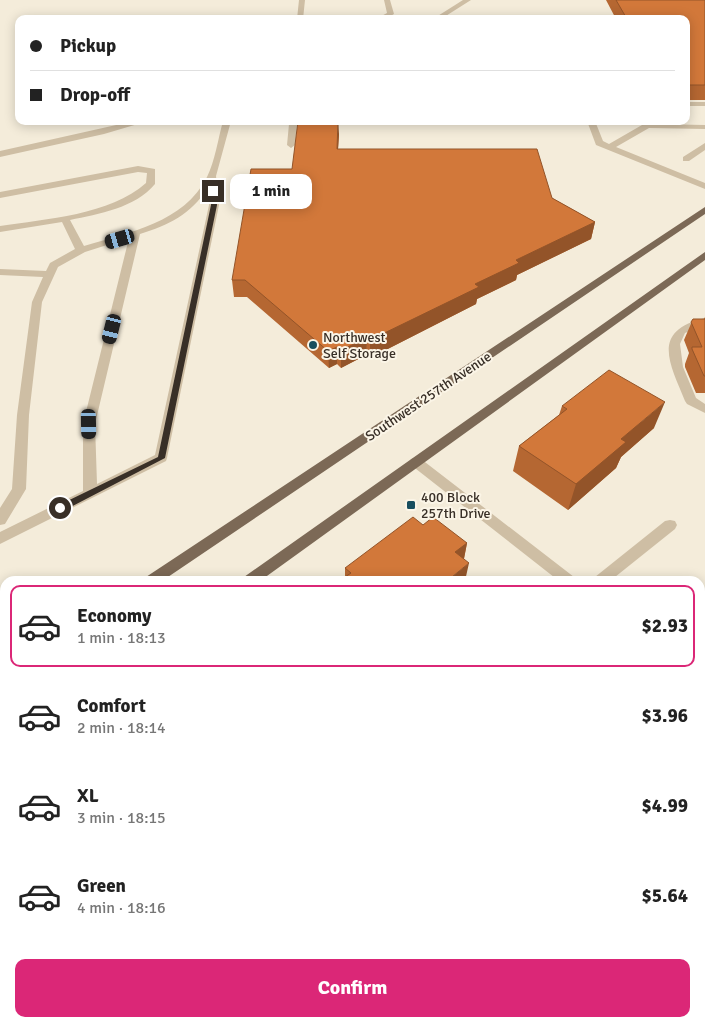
<!DOCTYPE html>
<html lang="en">
<head>
<meta charset="utf-8">
<style>
  :root { --surface:#fff; --page:#f2f2f2; --text:#222; --muted:#767676; --line:#e0e0e0; --accent:#db2777 }
  body { margin:0; font-family:Signika,sans-serif; background:var(--page); color:var(--text); height:100vh; display:flex; flex-direction:column; font-size:19px; white-space:nowrap }
  * { box-sizing:border-box; margin:0 }
  p { font-size:16px; color:var(--muted) }
  .icon { flex:none; width:28px; height:28px; fill:none; stroke:currentColor; stroke-width:2; stroke-linecap:round; stroke-linejoin:round }
  .map { position:relative; flex:1; overflow:hidden }
  .sheet { position:absolute; left:0px; top:576px; width:705px; height:451px; display:flex; flex-direction:column; background:var(--surface); border-radius:15px 15px 0 0; box-shadow:0 2px 12px #0003 }
  .sheet>* { flex:none }
  .top-card { position:absolute; left:15px; top:15px; width:675px; height:110px; border-radius:10px; box-shadow:0 2px 12px #0003; display:grid; align-content:center; height:110px; padding:0 15px; background:var(--surface) }
  .end { position:absolute; width:22px; height:22px; margin:-11px; border:6px solid #382f27; background:#fff; box-shadow:0 0 0 2px #fff }
  .from { border-radius:50% }
  .bubble { position:absolute; height:35px; border-radius:10px; background:var(--surface); box-shadow:0 2px 12px #0003; font-size:16px; font-weight:700; line-height:35px; text-align:center }
  .car { position:absolute; width:15px; height:30px; margin:-15px -8px; border-radius:6px; box-shadow:0 0 4px 1px #0007; background:linear-gradient(#222 24%,#8ab4d8 0 40%,#222 0 76%,#8ab4d8 0 86%,#222 0) }
  .top-card b { display:flex; align-items:center; gap:18px; height:48px; font-size:19px }
  .top-card b+b { border-top:1px solid var(--line) }
  .top-card i { width:12px; height:12px; background:var(--text) }
  ul { padding:9px 0 0; list-style:none }
  li { display:flex; align-items:center; gap:15px; height:82px; margin:0 10px 8px; padding:0 5px; border:2px solid transparent; border-radius:10px }
  li div { flex:1 }
  li b { display:block; font-size:19px }
  li em { font-style:normal; font-weight:700 }
  li.on { border-color:var(--accent) }
  li>.icon { width:45px; height:45px; stroke-width:1.5 }
  .primary-button { display:flex; gap:10px; margin-top:auto; padding:10px 15px }
  .primary-button a { flex:1; height:58px; border-radius:10px; background:var(--accent); color:#fff; font-size:20px; font-weight:700; line-height:58px; text-align:center }
  .map>svg:first-child { display:block }
  .lines { fill:none; stroke-linecap:round; stroke-linejoin:round }
  .service { fill:#cebea4; fill-rule:evenodd }
  .tertiary { fill:#cebea4; fill-rule:evenodd }
  .primary { fill:#7c6956; fill-rule:evenodd }
  .wall { fill:#b56732 }
  .shaded-wall { fill:#935429 }
  .building { fill:#d2783a; stroke:#935429 }
  .route { fill:#382f27 }
  .poi-dot { fill:#184e5e; stroke:#fbf5e7; stroke-width:2 }
  .labels { text-anchor:middle; stroke-width:4; stroke-linejoin:round; paint-order:stroke }
  .poi-label { font-size:14px; fill:#382f27; stroke:#fbf5e7; text-anchor:start }
  .street-label { font-size:14px; fill:#382f27; stroke:#fbf5e7 }
</style>
</head>
<body>
<div class="map">
<svg width="705" height="1027" viewBox="0 0 705 1027">
  <rect width="100%" height="100%" fill="#f4ecda"/>
  <g class="lines">
    <!-- service -->
    <path class="service" d="M 299,0 L 305,0 L 303,19 L 297,19 Z
      M 384,0 L 390,0 L 394,14 L 385,19 L 376,19 L 387,13 Z
      M 686,102 L 705,102 L 705,106 L 686,106 Z
      M 223,121 L 231,121 L 216,176 L 219,205 L 167,458 L 166,461 L 0,544 L 0,532 L 83,491 L 83,424 L 129,238 L 85,252 L 58,267 L 42,302 L 29,415 L 26,489 L 5,524 L 0,525 L 0,508 L 12,489 L 17,415 L 32,302 L 43,277 L 0,275 L 0,269 L 46,271 L 50,263 L 75,249 L 62,222 L 0,232 L 0,226 C 46,219 110,215 146,183 L 147,173 L 138,172 L 0,198 L 0,192 L 138,166 L 155,169 L 155,184 C 135,208 99,214 70,220 L 84,246 C 129,232 184,223 207,177 C 215,161 218,139 223,121 ZM 208,188 L 209,205 L 155,455 L 97,484 L 95,424 L 140,234 C 169,225 190,215 208,188 Z
      M 292,121 L 302,121 L 297,125 L 295,145 L 291,148 L 287,145 L 289,124 Z
      M 587,121 L 595,121 L 603,141 L 609,144 L 642,125 L 640,121 L 648,121 L 650,124 L 705,125 L 705,129 L 649,128 L 616,147 L 705,183 L 705,189 L 596,145 Z
      M 705,143 L 705,150 L 689,161 L 683,161 L 683,157 Z
      M 705,318 L 705,325 L 685,333 L 680,344 L 683,367 L 696,398 L 705,404 L 705,413 L 687,404 L 685,401 C 669,362 651,331 705,318 Z
      M 416,457 L 421,459 L 574,577 L 576,581 L 559,581 L 411,465 L 409,462 L 411,459 Z
      M 670,520 L 675,521 L 677,525 L 675,529 L 610,581 L 593,581 L 595,577 L 665,521 Z
      M 144,1022 L 166,1022 L 166,1027 L 144,1027 Z"/>
    <!-- tertiary -->
    <path class="tertiary" d="M 463,0 L 471,0 L 441,19 L 433,19 Z
      M 134,121 L 148,121 L 104,134 L 0,157 L 0,151 Z"/>
    <!-- primary -->
    <path class="primary" d="M 705,207 L 705,214 L 162,581 L 144,581 L 146,577 Z
      M 705,252 L 705,260 L 260,581 L 242,581 L 244,577 Z
      M 5,672 L 5,687 L 0,689 L 0,674 Z
      M 5,749 L 5,767 L 0,769 L 0,751 Z"/>
  </g>
  <!-- wall -->
  <path class="wall" d="M 606,0 L 705,0 L 705,100 L 686,100 L 686,19 L 616,19 Z
    M 339,134 L 338,149 L 552,198 L 595,222 L 591,239 L 517,275 L 516,280 L 477,299 L 476,304 L 370,358 L 366,355 L 341,368 L 337,364 L 329,368 L 247,297 L 234,297 L 232,280 L 292,169 Z
    M 705,317 L 705,393 L 696,393 L 685,367 L 685,364 L 689,353 L 684,340 L 693,319 L 704,319 Z
    M 562,406 L 654,428 L 621,457 L 616,468 L 568,510 L 513,471 L 519,446 L 559,415 Z
    M 423,525 L 467,543 L 464,559 L 345,577 L 345,568 Z"/>
  <!-- shaded-wall -->
  <path class="shaded-wall" d="M 338,121 L 339,134 L 337,165 L 337,149 Z
    M 595,222 L 591,239 L 517,275 L 516,280 L 477,299 L 476,304 L 370,358 L 370,340 L 475,284 L 516,260 Z
    M 367,338 L 366,355 L 341,368 L 341,350 Z
    M 337,347 L 337,364 L 329,368 L 328,351 Z
    M 665,402 L 654,428 L 621,457 L 616,468 L 568,510 L 576,484 L 621,439 Z
    M 467,543 L 462,568 L 455,552 Z
    M 469,563 L 465,581 L 447,581 Z
    M 705,743 L 705,747 L 700,752 L 700,747 Z"/>
  <!-- building -->
  <path class="building" d="M 616,0 L 705,0 L 705,85 L 686,85 L 686,19 L 627,19 Z
    M 298,121 L 338,121 L 337,149 L 537,149 L 552,198 L 595,222 L 516,260 L 519,263 L 475,284 L 479,287 L 370,340 L 367,338 L 341,350 L 337,347 L 328,351 L 245,280 L 232,280 L 251,169 L 292,169 Z
    M 693,319 L 705,319 L 705,376 L 704,376 L 692,349 L 692,347 L 702,347 L 691,322 Z
    M 609,370 L 665,402 L 621,439 L 626,442 L 576,484 L 519,446 L 567,409 L 562,406 Z
    M 413,517 L 423,525 L 433,517 L 467,543 L 455,552 L 469,563 L 447,581 L 339,581 L 351,573 L 345,568 Z
    M 700,661 L 705,666 L 705,743 L 700,747 Z
    M 705,979 L 705,1027 L 629,1027 L 639,1022 L 700,1022 L 700,982 Z"/>
  <!-- route -->
  <path class="route" d="M 211,190 L 216,191 L 217,205 L 165,458 L 63,511 L 57,511 L 57,506 L 158,457 L 211,205 Z"/>
  <!-- markers -->
  <g class="poi-dot">
    <circle cx="313" cy="345" r="5"/>
    <rect x="406" y="500" width="10" height="10" rx="2.5"/>
  </g>
  <g class="labels">
    <!-- poi labels -->
    <g class="poi-label">
      <text x="323" y="342">Northwest<tspan x="323" dy="16">Self Storage</tspan></text>
      <text x="421" y="502">400 Block<tspan x="421" dy="16">257th Drive</tspan></text>
    </g>
    <!-- street labels -->
    <g class="street-label">
      <text transform="translate(428 396) rotate(-34)" y="5">Southwest 257th Avenue</text>
    </g>
  </g>
</svg>
<i class="end from" style="left:60px;top:508px"></i>
<i class="end" style="left:213px;top:191px"></i>
<div class="bubble" style="left:230px;top:174px;width:82px">1 min</div>
<i class="car" style="left:120px;top:239px;rotate:254deg"></i>
<i class="car" style="left:112px;top:329px;rotate:194deg"></i>
<i class="car" style="left:89px;top:424px;rotate:179deg"></i>
<div class="top-card">
<b><i class="from"></i>Pickup</b>
<b><i></i>Drop-off</b>
</div>
<section class="sheet">
<ul>
<li class="on"><svg class="icon" aria-label="car" viewBox="0 0 24 24"><path d="M5 17H2v-5l4-1 3-4h7l3 4 3 1v5h-3M9 17h6M6 11h13"/><circle cx="7" cy="17" r="2"/><circle cx="17" cy="17" r="2"/></svg><div><b>Economy</b><p>1 min · 18:13</p></div><em>$2.93</em></li>
<li><svg class="icon" aria-label="car" viewBox="0 0 24 24"><path d="M5 17H2v-5l4-1 3-4h7l3 4 3 1v5h-3M9 17h6M6 11h13"/><circle cx="7" cy="17" r="2"/><circle cx="17" cy="17" r="2"/></svg><div><b>Comfort</b><p>2 min · 18:14</p></div><em>$3.96</em></li>
<li><svg class="icon" aria-label="car" viewBox="0 0 24 24"><path d="M5 17H2v-5l4-1 3-4h7l3 4 3 1v5h-3M9 17h6M6 11h13"/><circle cx="7" cy="17" r="2"/><circle cx="17" cy="17" r="2"/></svg><div><b>XL</b><p>3 min · 18:15</p></div><em>$4.99</em></li>
<li><svg class="icon" aria-label="car" viewBox="0 0 24 24"><path d="M5 17H2v-5l4-1 3-4h7l3 4 3 1v5h-3M9 17h6M6 11h13"/><circle cx="7" cy="17" r="2"/><circle cx="17" cy="17" r="2"/></svg><div><b>Green</b><p>4 min · 18:16</p></div><em>$5.64</em></li>
</ul>
<div class="primary-button"><a>Confirm</a></div>
</section>
</div>
</body>
</html>
